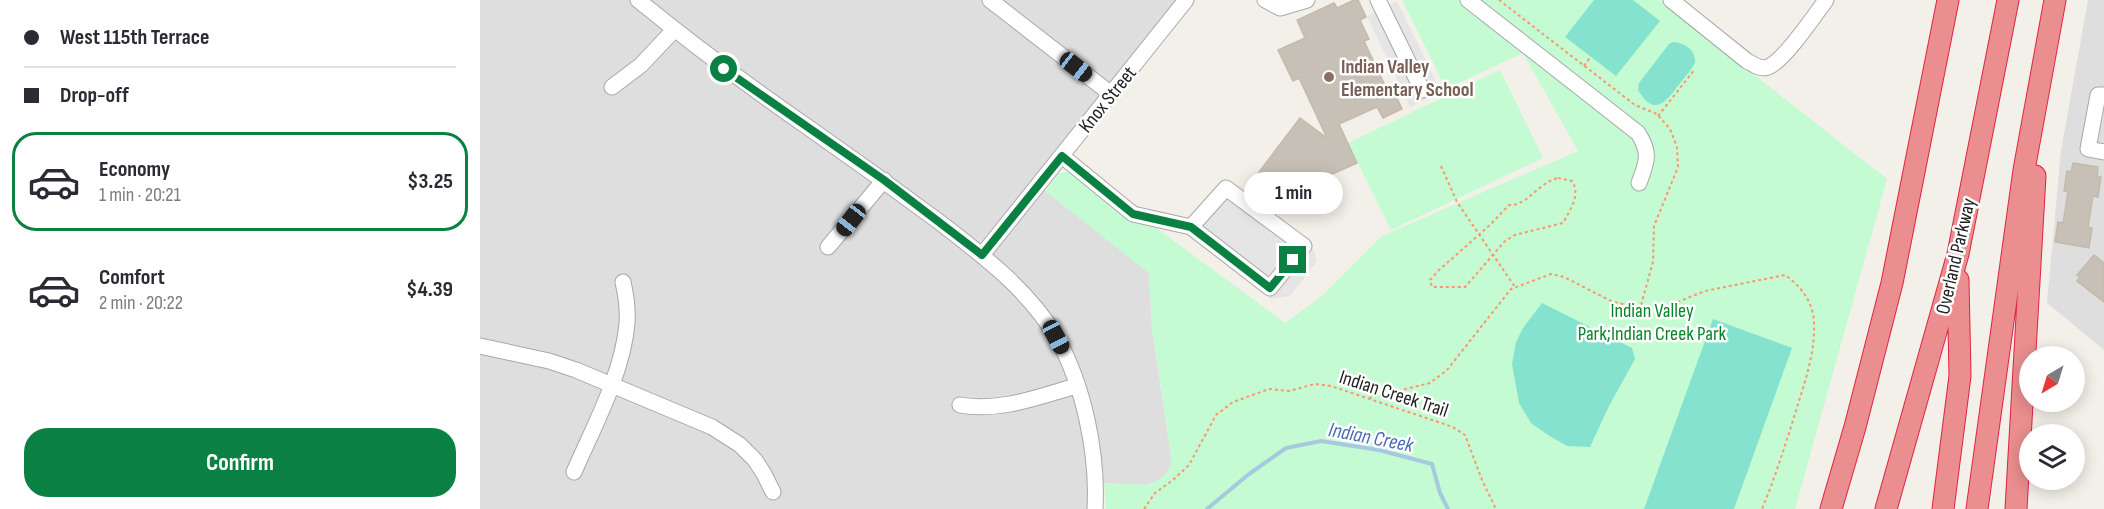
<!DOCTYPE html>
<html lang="en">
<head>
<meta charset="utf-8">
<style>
  :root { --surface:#fff; --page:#f2f2f3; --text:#2b2b33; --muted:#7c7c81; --line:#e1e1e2; --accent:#0b8043 }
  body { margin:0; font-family:"Sofia Sans Condensed",sans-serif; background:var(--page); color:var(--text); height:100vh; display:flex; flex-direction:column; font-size:22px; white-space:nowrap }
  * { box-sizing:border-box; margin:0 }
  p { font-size:20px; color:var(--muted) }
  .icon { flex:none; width:33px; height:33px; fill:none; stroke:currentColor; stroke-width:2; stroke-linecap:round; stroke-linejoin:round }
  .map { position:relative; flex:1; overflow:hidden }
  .sheet { display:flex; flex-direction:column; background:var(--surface); width:480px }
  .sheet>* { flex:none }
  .guide { display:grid; align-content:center; height:132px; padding:0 24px; background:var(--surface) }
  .needle { width:39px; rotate:218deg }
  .tools { position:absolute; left:1539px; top:346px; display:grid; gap:12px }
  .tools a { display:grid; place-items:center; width:66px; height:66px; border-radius:50%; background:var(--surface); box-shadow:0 3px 15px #0003; font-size:30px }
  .end { position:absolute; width:27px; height:27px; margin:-14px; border:8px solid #0b8043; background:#fff; box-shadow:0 0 0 3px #fff }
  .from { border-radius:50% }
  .bubble { position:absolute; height:42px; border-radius:21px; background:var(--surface); box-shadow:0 3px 15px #0003; font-size:20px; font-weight:700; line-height:42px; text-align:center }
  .car { position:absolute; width:18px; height:36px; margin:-18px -9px; border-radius:8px; box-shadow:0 0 4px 2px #0007; background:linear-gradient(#222 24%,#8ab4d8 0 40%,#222 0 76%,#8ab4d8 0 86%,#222 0) }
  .guide b { display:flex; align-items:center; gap:21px; height:57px; font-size:22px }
  .guide b+b { border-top:2px solid var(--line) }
  .guide i { width:15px; height:15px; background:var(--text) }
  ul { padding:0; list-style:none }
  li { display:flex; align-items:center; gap:18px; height:99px; margin:0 12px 9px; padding:0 12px; border:3px solid transparent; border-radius:24px }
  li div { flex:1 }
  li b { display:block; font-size:22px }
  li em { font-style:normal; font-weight:700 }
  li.on { border-color:var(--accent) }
  li>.icon { width:54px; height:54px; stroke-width:1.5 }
  .button { display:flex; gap:12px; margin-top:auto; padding:12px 24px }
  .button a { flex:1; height:69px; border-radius:24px; background:var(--accent); color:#fff; font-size:24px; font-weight:700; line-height:69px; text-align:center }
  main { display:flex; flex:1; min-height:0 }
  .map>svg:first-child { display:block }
  .residential { fill:#dfdede }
  .park { fill:#c5fbd3 }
  .pitch { fill:#84e2ce }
  .parking { fill:#e5e5e5 }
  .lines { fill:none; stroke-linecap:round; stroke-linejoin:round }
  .stream { stroke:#a7c9e0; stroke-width:4 }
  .building { fill:#c7c0b7; stroke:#c4baa9; stroke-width:1.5 }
  .minor-casing { stroke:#a8a8a8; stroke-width:17 }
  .highway-casing { stroke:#e02443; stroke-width:23 }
  .path { stroke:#fd956d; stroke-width:2; stroke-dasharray:3 3; stroke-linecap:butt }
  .minor { stroke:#fff; stroke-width:15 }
  .highway { stroke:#ea8e8f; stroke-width:21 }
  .route { stroke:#0b8043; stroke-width:8 }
  .education-dot { fill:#8d6e63; stroke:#fff; stroke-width:2 }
  .labels { text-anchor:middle; stroke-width:5; stroke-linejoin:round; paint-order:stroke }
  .education-label { font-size:20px; font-weight:bold; fill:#785e54; stroke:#fff; text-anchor:start }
  .street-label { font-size:20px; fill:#212121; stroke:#fff }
  .park-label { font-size:20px; fill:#098529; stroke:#fff }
  .water-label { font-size:21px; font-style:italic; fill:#4a6cb5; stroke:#fff }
</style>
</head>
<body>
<main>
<section class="sheet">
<div class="guide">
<b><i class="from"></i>West 115th Terrace</b>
<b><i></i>Drop-off</b>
</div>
<ul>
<li class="on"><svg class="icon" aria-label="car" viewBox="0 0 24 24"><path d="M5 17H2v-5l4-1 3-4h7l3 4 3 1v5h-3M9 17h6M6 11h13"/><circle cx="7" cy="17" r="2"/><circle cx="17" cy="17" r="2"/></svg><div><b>Economy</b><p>1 min · 20:21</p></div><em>$3.25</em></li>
<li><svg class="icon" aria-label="car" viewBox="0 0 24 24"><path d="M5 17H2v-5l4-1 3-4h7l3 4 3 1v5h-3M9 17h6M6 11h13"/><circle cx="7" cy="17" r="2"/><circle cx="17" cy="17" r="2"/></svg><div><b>Comfort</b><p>2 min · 20:22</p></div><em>$4.39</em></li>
</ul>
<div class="button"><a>Confirm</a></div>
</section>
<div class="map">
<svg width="1624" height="509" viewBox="0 0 1624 509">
  <rect width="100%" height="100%" fill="#f2f0e8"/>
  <!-- residential -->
  <path class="residential" d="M 0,0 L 698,0 L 553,180 L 669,273 L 672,329 L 692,463 L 684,477 L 667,485 L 610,483 L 609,509 L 0,509 Z
    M 1608,0 L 1624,0 L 1624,350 L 1567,303 L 1581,151 Z"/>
  <!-- park -->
  <path class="park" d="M 922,0 L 1179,0 L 1407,179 L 1315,509 L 626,509 L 624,483 L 667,485 L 684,477 L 692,463 L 672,329 L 669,273 L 565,191 L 579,173 L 588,172 L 656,222 L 678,229 L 805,323 L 841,297 L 902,236 L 1098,151 L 1043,53 L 966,89 Z
    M 1020,70 L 1063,158 L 911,230 L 868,143 Z"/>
  <!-- pitch -->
  <path class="pitch" d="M 1114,0 L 1153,0 L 1180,21 L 1136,76 L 1085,37 Z
    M 1193,42 C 1205,43 1216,50 1215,63 C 1210,72 1203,79 1197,87 C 1184,105 1173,115 1158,90 L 1159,83 L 1189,44 Z
    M 1062,303 L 1152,348 L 1155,359 L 1129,406 L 1110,447 L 1087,446 L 1068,435 L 1051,423 L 1039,403 L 1032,364 L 1036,342 L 1043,328 Z
    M 1233,319 L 1312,348 L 1254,509 L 1164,509 Z"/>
  <!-- parking -->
  <path class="parking" d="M 917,1 L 961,92 L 930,107 L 887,16 Z
    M 757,186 L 831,241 L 837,261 L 810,296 L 791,299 L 701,231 Z"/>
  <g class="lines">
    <!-- stream -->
    <path class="stream" d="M 727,509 L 769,474 L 806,448 L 841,441 L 899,450 L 952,464 L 960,493 L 968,509"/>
  </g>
  <!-- building -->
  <path class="building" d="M 874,0 L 878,0 L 886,17 L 880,20 L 889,39 L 884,41 L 909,94 L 917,98 L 922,109 L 903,118 L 897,107 L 859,124 L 877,163 L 850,175 L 853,181 L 797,208 L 790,193 L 773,180 L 820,118 L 847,138 L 819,78 L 813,81 L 798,50 L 825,38 L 817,20 L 854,3 L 857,8 Z
    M 1593,163 L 1618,167 L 1617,176 L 1621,177 L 1618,197 L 1613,196 L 1608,227 L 1612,228 L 1609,248 L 1575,242 L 1578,222 L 1583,223 L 1588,192 L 1584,191 L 1587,171 L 1591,172 Z
    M 1614,255 L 1624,263 L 1624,302 L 1597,281 L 1600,277 L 1597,275 Z"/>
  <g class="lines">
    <defs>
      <path id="minor" d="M 158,0 C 213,45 270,87 329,128 C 372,158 415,189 458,221 C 502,255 548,289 577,338 C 604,386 618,454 615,509
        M 510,0 L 631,94
        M 785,0 L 800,8 L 827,0
        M 898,0 L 942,90
        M 988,0 L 1158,133 C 1171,153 1167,162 1159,183
        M 1191,0 L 1267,61 C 1273,64 1281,70 1288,67 C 1304,61 1335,15 1346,0
        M 132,87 L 161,65 L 194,30
        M 1624,95 L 1618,95 L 1608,149 L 1624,152
        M 582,156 L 653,214 L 711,227 L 790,288 L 824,246 L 746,188 L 711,227
        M 348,247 L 404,180
        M 502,255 L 706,0
        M 0,346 L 69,361 L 96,370 L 232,427 L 260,445 L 275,460 L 284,474 L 293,492
        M 480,405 C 520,412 558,397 596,386
        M 94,472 C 114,426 143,373 147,323 C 148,309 146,295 143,282"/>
      <path id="highway" d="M 1351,509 L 1375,427 L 1412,283 L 1468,0
        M 1406,509 L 1478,254 L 1528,0
        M 1463,509 L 1480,376 L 1478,280
        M 1497,509 L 1544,170 L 1575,0
        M 1536,509 L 1555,176"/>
    </defs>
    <!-- minor casing -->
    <use href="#minor" class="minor-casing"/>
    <!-- highway casing -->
    <use href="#highway" class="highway-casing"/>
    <!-- path -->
    <path class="path" d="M 1019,0 L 1155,105 L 1177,114 L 1190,129 L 1197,147 L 1198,167 L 1174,226 L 1173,262 L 1160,309
      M 1104,66 L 1111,56
      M 1178,116 L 1215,69
      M 961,166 L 977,202 L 1035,287
      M 1078,178 L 1092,181 C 1101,195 1090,210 1083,223 L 1035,235 L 1025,241 L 985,287 L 952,287 L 950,280 L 958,271 L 1011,224 L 1029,205 C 1048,206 1057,183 1078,178 Z
      M 889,398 L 950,383 L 967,370 L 1031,289 L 1071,274 L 1084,277 L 1131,301 L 1173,312 L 1225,291 L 1305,275 C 1321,286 1334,303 1334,324 C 1335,351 1326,379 1318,404 C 1307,440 1296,475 1282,509
      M 664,509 L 675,493 L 693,480 L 709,465 L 736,415 L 753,402 L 789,389 L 809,391 L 835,384 L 851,386 L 973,427 L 985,435 L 1002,480 L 1016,509"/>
    <!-- minor -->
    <use href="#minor" class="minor"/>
    <!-- highway -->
    <use href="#highway" class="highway"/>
  </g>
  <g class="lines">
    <!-- route -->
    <path class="route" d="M 244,69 L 404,180 L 502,255 L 582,156 L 653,214 L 711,227 L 790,288 L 813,260"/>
  </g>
  <!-- markers -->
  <circle class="education-dot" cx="849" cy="77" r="6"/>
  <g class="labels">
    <!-- education labels -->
    <g class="education-label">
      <text x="861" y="73">Indian Valley<tspan x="861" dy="23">Elementary School</tspan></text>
    </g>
    <!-- street labels -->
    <g class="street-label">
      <text transform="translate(627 99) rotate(-51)" y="7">Knox Street</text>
      <text transform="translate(1475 256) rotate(-77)" y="7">Overland Parkway</text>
      <text transform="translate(914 393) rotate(18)" y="7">Indian Creek Trail</text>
    </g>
    <!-- park labels -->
    <g class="park-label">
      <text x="1172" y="317">Indian Valley<tspan x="1172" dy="23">Park;Indian Creek Park</tspan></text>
    </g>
    <!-- water labels -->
    <g class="water-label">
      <text transform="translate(891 437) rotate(11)" y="7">Indian Creek</text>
    </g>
  </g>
</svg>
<div class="tools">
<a><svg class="needle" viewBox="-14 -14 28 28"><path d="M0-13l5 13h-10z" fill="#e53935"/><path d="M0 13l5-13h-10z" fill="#7c7c81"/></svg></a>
<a><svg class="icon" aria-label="layers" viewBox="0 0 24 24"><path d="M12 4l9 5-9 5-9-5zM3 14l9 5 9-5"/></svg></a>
</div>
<i class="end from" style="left:244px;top:69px"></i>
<i class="end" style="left:813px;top:260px"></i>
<div class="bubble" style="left:764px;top:172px;width:99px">1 min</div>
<i class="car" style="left:596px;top:67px;rotate:128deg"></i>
<i class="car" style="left:371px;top:220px;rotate:218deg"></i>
<i class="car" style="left:576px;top:337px;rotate:152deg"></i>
</div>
</main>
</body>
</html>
